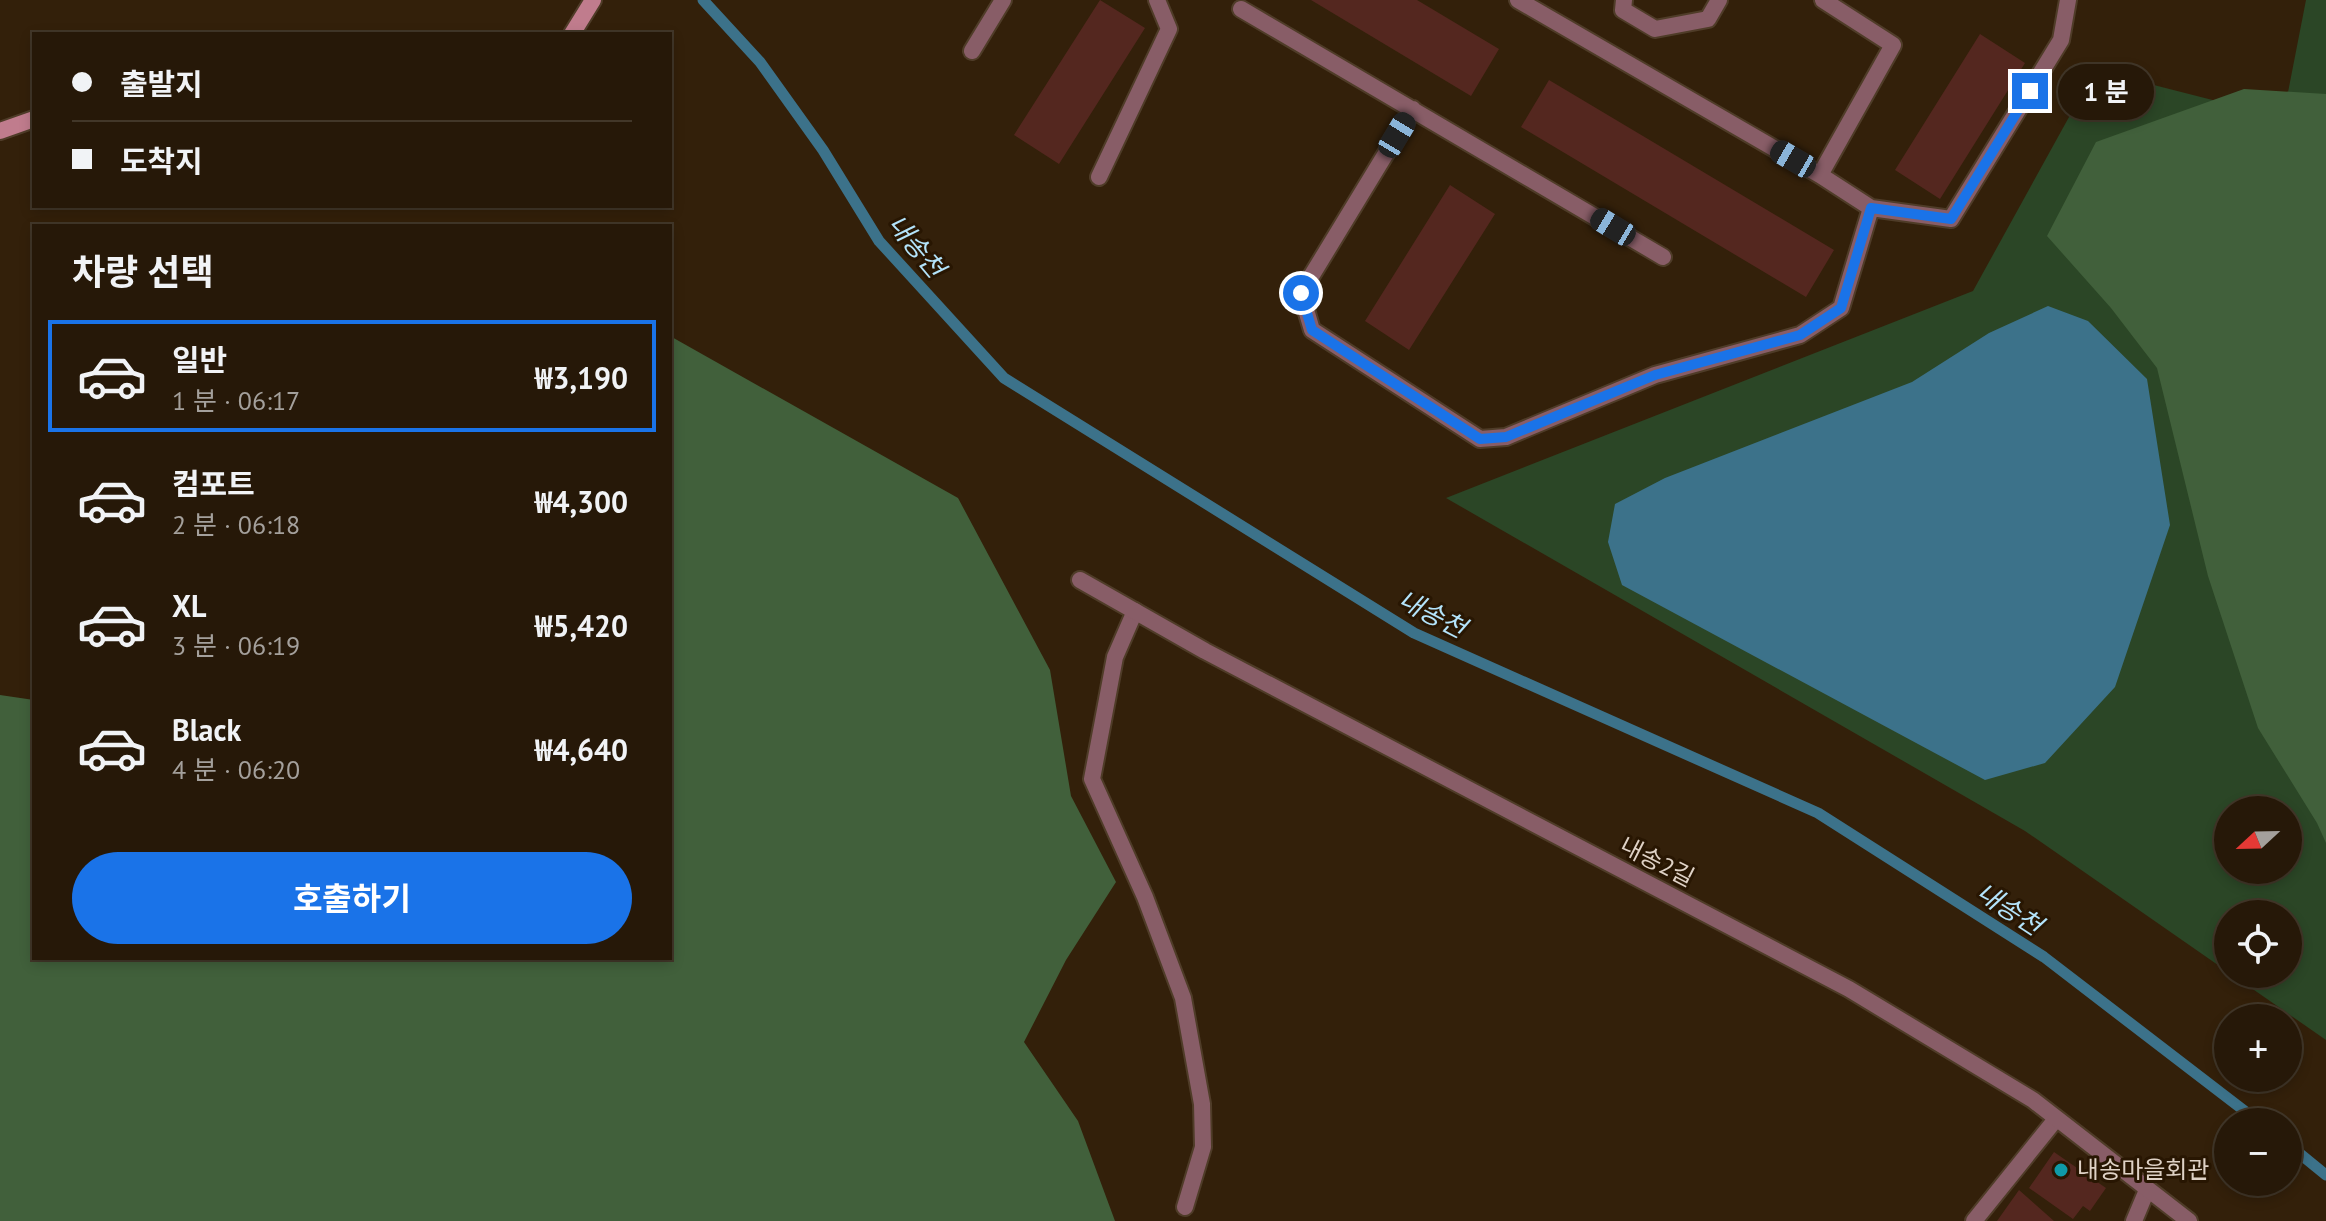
<!DOCTYPE html>
<html lang="ko">
<head>
<meta charset="utf-8">
<style>
  :root { --surface:#261808; --page:#2e2112; --text:#f1f3f6; --muted:#a4a09c; --line:#423729; --accent:#1a73e8 }
  body { margin:0; font-family:"PT Sans","Noto Sans KR",sans-serif; background:var(--page); color:var(--text); height:100vh; display:flex; flex-direction:column; font-size:30px; white-space:nowrap }
  * { box-sizing:border-box; margin:0 }
  p { font-size:26px; color:var(--muted) }
  .icon { flex:none; width:44px; height:44px; fill:none; stroke:currentColor; stroke-width:2; stroke-linecap:round; stroke-linejoin:round }
  .map { position:relative; flex:1; overflow:hidden }
  .side { position:absolute; left:32px; top:224px; width:640px; height:736px; display:flex; flex-direction:column; background:var(--surface); border-radius:0px; box-shadow:0 4px 12px #0003,0 0 0 2px var(--line) }
  .side>* { flex:none }
  .top-card { position:absolute; left:32px; top:32px; width:640px; height:176px; border-radius:0px; box-shadow:0 4px 12px #0003,0 0 0 2px var(--line); display:grid; align-content:center; height:176px; padding:0 40px; background:var(--surface) }
  .needle { width:52px; rotate:248deg }
  .tools { position:absolute; left:2214px; top:796px; display:grid; gap:16px }
  .tools a { display:grid; place-items:center; width:88px; height:88px; border-radius:50%; background:var(--surface); box-shadow:0 4px 12px #0003,0 0 0 2px var(--line); font-size:40px }
  .end { position:absolute; width:36px; height:36px; margin:-18px; border:10px solid #1a73e8; background:#fff; box-shadow:0 0 0 4px #fff }
  .from { border-radius:50% }
  .bubble { position:absolute; height:56px; border-radius:28px; background:var(--surface); box-shadow:0 4px 12px #0003,0 0 0 2px var(--line); font-size:26px; font-weight:700; line-height:56px; text-align:center }
  .car { position:absolute; width:24px; height:48px; margin:-24px -12px; border-radius:10px; box-shadow:0 0 6px 2px #0007; background:linear-gradient(#222 24%,#8ab4d8 0 40%,#222 0 76%,#8ab4d8 0 86%,#222 0) }
  .top-card b { display:flex; align-items:center; gap:28px; height:76px; font-size:30px }
  .top-card b+b { border-top:2px solid var(--line) }
  .top-card i { width:20px; height:20px; background:var(--text) }
  ul { padding:0; list-style:none }
  li { display:flex; align-items:center; gap:24px; height:112px; margin:0 16px 12px; padding:0 24px; border:4px solid transparent; border-radius:0px }
  li div { flex:1 }
  li b { display:block; font-size:30px }
  li em { font-style:normal; font-weight:700 }
  li.active { border-color:var(--accent) }
  li>.icon { width:72px; height:72px; stroke-width:1.5 }
  h2 { padding:0 40px; font-size:36px; line-height:96px }
  .cta { display:flex; gap:16px; margin-top:auto; padding:16px 40px }
  .cta a { flex:1; height:92px; border-radius:48px; background:var(--accent); color:#fff; font-size:32px; font-weight:700; line-height:92px; text-align:center }
  .map>svg:first-child { display:block }
  .green { fill:#2b4626; fill-rule:evenodd }
  .forest { fill:#41603b }
  .water { fill:#3c728a }
  .lines { fill:none; stroke-linecap:round; stroke-linejoin:round }
  .stream { stroke:#3c728a; stroke-width:11 }
  .building { fill:#54271f }
  .lane-casing { stroke:#4f3c28; stroke-width:20 }
  .street-casing { stroke:#4f3c28; stroke-width:20 }
  .secondary-casing { stroke:#4f3c28; stroke-width:20 }
  .lane { stroke:#885d67; stroke-width:16 }
  .street { stroke:#885d67; stroke-width:16 }
  .secondary { stroke:#c07c8d; stroke-width:16 }
  .route { stroke:#1a73e8; stroke-width:10 }
  .culture-dot { fill:#0f9aa8; stroke:#281602; stroke-width:3 }
  .labels { text-anchor:middle; stroke-width:6; stroke-linejoin:round; paint-order:stroke }
  .street-label { font-size:24px; fill:#dfd2c6; stroke:#281602 }
  .poi-label { font-size:24px; fill:#dfd2c6; stroke:#281602; text-anchor:start }
  .water-label { font-size:26px; font-style:italic; fill:#b4e4fb; stroke:#281602 }
</style>
</head>
<body>
<div class="map">
<svg width="2326" height="1221" viewBox="0 0 2326 1221">
  <rect width="100%" height="100%" fill="#33200a"/>
  <!-- green -->
  <path class="green" d="M 2306,0 L 2326,0 L 2326,1040 L 2231,974 L 2288,974 L 2288,914 L 2228,914 L 2228,972 L 2025,831 L 1446,498 L 1973,291 L 2095,70 L 2283,118 ZM 2228,810 L 2288,810 L 2288,870 L 2228,870 Z"/>
  <!-- forest -->
  <path class="forest" d="M 2244,89 L 2326,94 L 2326,843 L 2317,823 L 2258,728 L 2208,576 L 2157,368 L 2111,308 L 2047,236 L 2096,142 Z
    M 670,336 L 958,498 L 1050,670 L 1071,796 L 1116,882 L 1066,960 L 1024,1042 L 1078,1121 L 1115,1221 L 0,1221 L 0,695 L 34,700 L 34,958 L 670,958 Z"/>
  <!-- water -->
  <path class="water" d="M 2048,306 L 2088,321 L 2147,379 L 2170,525 L 2115,687 L 2045,763 L 1985,780 L 1622,585 L 1608,542 L 1615,504 L 1665,478 L 1912,382 L 1989,333 Z"/>
  <g class="lines">
    <!-- stream -->
    <path class="stream" d="M 703,0 L 760,62 L 823,150 L 879,241 L 1004,378 L 1414,633 L 1818,813 L 2044,957 L 2259,1122
      M 2288,1144 L 2326,1175"/>
  </g>
  <!-- building -->
  <path class="building" d="M 1100,0 L 1145,28 L 1059,164 L 1014,135 Z
    M 1311,0 L 1417,0 L 1499,49 L 1471,96 Z
    M 1980,34 L 2025,63 L 1940,199 L 1895,170 Z
    M 1549,80 L 1834,250 L 1806,297 L 1521,127 Z
    M 1450,185 L 1495,214 L 1409,350 L 1365,321 Z
    M 2054,1152 L 2106,1188 L 2090,1211 L 2083,1206 L 2073,1219 L 2029,1188 Z
    M 2019,1190 L 2054,1221 L 1997,1221 Z"/>
  <g class="lines">
    <defs>
      <path id="lane" d="M 1518,0 L 1820,175 L 1871,208 L 1951,219 L 2061,40 L 2068,0
        M 1624,0 L 1623,10 L 1655,29 L 1708,19 L 1719,0
        M 1241,9 L 1663,257
        M 972,51 L 1003,0
        M 1413,109 L 1301,293 L 1312,330 L 1480,439 L 1506,437 L 1655,375 L 1800,335 L 1841,308 L 1871,208
        M 1820,175 L 1893,45 L 1823,0
        M 1099,177 L 1169,29 L 1157,0
        M 1135,611 L 1115,657 L 1092,779 L 1145,897 L 1183,998 L 1202,1104 L 1203,1147 L 1185,1207
        M 1974,1221 L 2056,1119
        M 2134,1221 L 2147,1190"/>
      <path id="street" d="M 1080,580 L 1205,651 L 1849,989 L 2033,1100 L 2189,1221"/>
      <path id="secondary" d="M 572,34 L 593,0
        M 0,131 L 34,119"/>
    </defs>
    <!-- lane casing -->
    <use href="#lane" class="lane-casing"/>
    <!-- street casing -->
    <use href="#street" class="street-casing"/>
    <!-- secondary casing -->
    <use href="#secondary" class="secondary-casing"/>
    <!-- lane -->
    <use href="#lane" class="lane"/>
    <!-- street -->
    <use href="#street" class="street"/>
    <!-- secondary -->
    <use href="#secondary" class="secondary"/>
  </g>
  <g class="lines">
    <!-- route -->
    <path class="route" d="M 1301,293 L 1312,330 L 1480,439 L 1506,437 L 1655,375 L 1800,335 L 1841,308 L 1871,208 L 1951,219 L 2030,91"/>
  </g>
  <!-- markers -->
  <circle class="culture-dot" cx="2061" cy="1170" r="8"/>
  <g class="labels">
    <!-- street labels -->
    <g class="street-label">
      <text transform="translate(1657 862) rotate(27)" y="8">내송2길</text>
    </g>
    <!-- poi labels -->
    <g class="poi-label">
      <text x="2077" y="1178">내송마을회관</text>
    </g>
    <!-- water labels -->
    <g class="water-label">
      <text transform="translate(916 246) rotate(50)" y="9">내송천</text>
      <text transform="translate(1432 614) rotate(27)" y="9">내송천</text>
      <text transform="translate(2009 909) rotate(33)" y="9">내송천</text>
    </g>
  </g>
</svg>
<div class="tools">
<a><svg class="needle" viewBox="-14 -14 28 28"><path d="M0-13l5 13h-10z" fill="#e53935"/><path d="M0 13l5-13h-10z" fill="#a4a09c"/></svg></a>
<a><svg class="icon" aria-label="locate" viewBox="0 0 24 24"><circle cx="12" cy="12" r="6"/><path d="M12 2v4M12 18v4M2 12h4M18 12h4"/></svg></a>
<a>+</a>
<a>−</a>
</div>
<i class="end from" style="left:1301px;top:293px"></i>
<i class="end" style="left:2030px;top:91px"></i>
<div class="bubble" style="left:2058px;top:64px;width:96px">1 분</div>
<i class="car" style="left:1397px;top:135px;rotate:31deg"></i>
<i class="car" style="left:1793px;top:159px;rotate:300deg"></i>
<i class="car" style="left:1613px;top:227px;rotate:301deg"></i>
<div class="top-card">
<b><i class="from"></i>출발지</b>
<b><i></i>도착지</b>
</div>
<section class="side">
<h2>차량 선택</h2>
<ul>
<li class="active"><svg class="icon" aria-label="car" viewBox="0 0 24 24"><path d="M5 17H2v-5l4-1 3-4h7l3 4 3 1v5h-3M9 17h6M6 11h13"/><circle cx="7" cy="17" r="2"/><circle cx="17" cy="17" r="2"/></svg><div><b>일반</b><p>1 분 · 06:17</p></div><em>₩3,190</em></li>
<li><svg class="icon" aria-label="car" viewBox="0 0 24 24"><path d="M5 17H2v-5l4-1 3-4h7l3 4 3 1v5h-3M9 17h6M6 11h13"/><circle cx="7" cy="17" r="2"/><circle cx="17" cy="17" r="2"/></svg><div><b>컴포트</b><p>2 분 · 06:18</p></div><em>₩4,300</em></li>
<li><svg class="icon" aria-label="car" viewBox="0 0 24 24"><path d="M5 17H2v-5l4-1 3-4h7l3 4 3 1v5h-3M9 17h6M6 11h13"/><circle cx="7" cy="17" r="2"/><circle cx="17" cy="17" r="2"/></svg><div><b>XL</b><p>3 분 · 06:19</p></div><em>₩5,420</em></li>
<li><svg class="icon" aria-label="car" viewBox="0 0 24 24"><path d="M5 17H2v-5l4-1 3-4h7l3 4 3 1v5h-3M9 17h6M6 11h13"/><circle cx="7" cy="17" r="2"/><circle cx="17" cy="17" r="2"/></svg><div><b>Black</b><p>4 분 · 06:20</p></div><em>₩4,640</em></li>
</ul>
<div class="cta"><a>호출하기</a></div>
</section>
</div>
</body>
</html>
